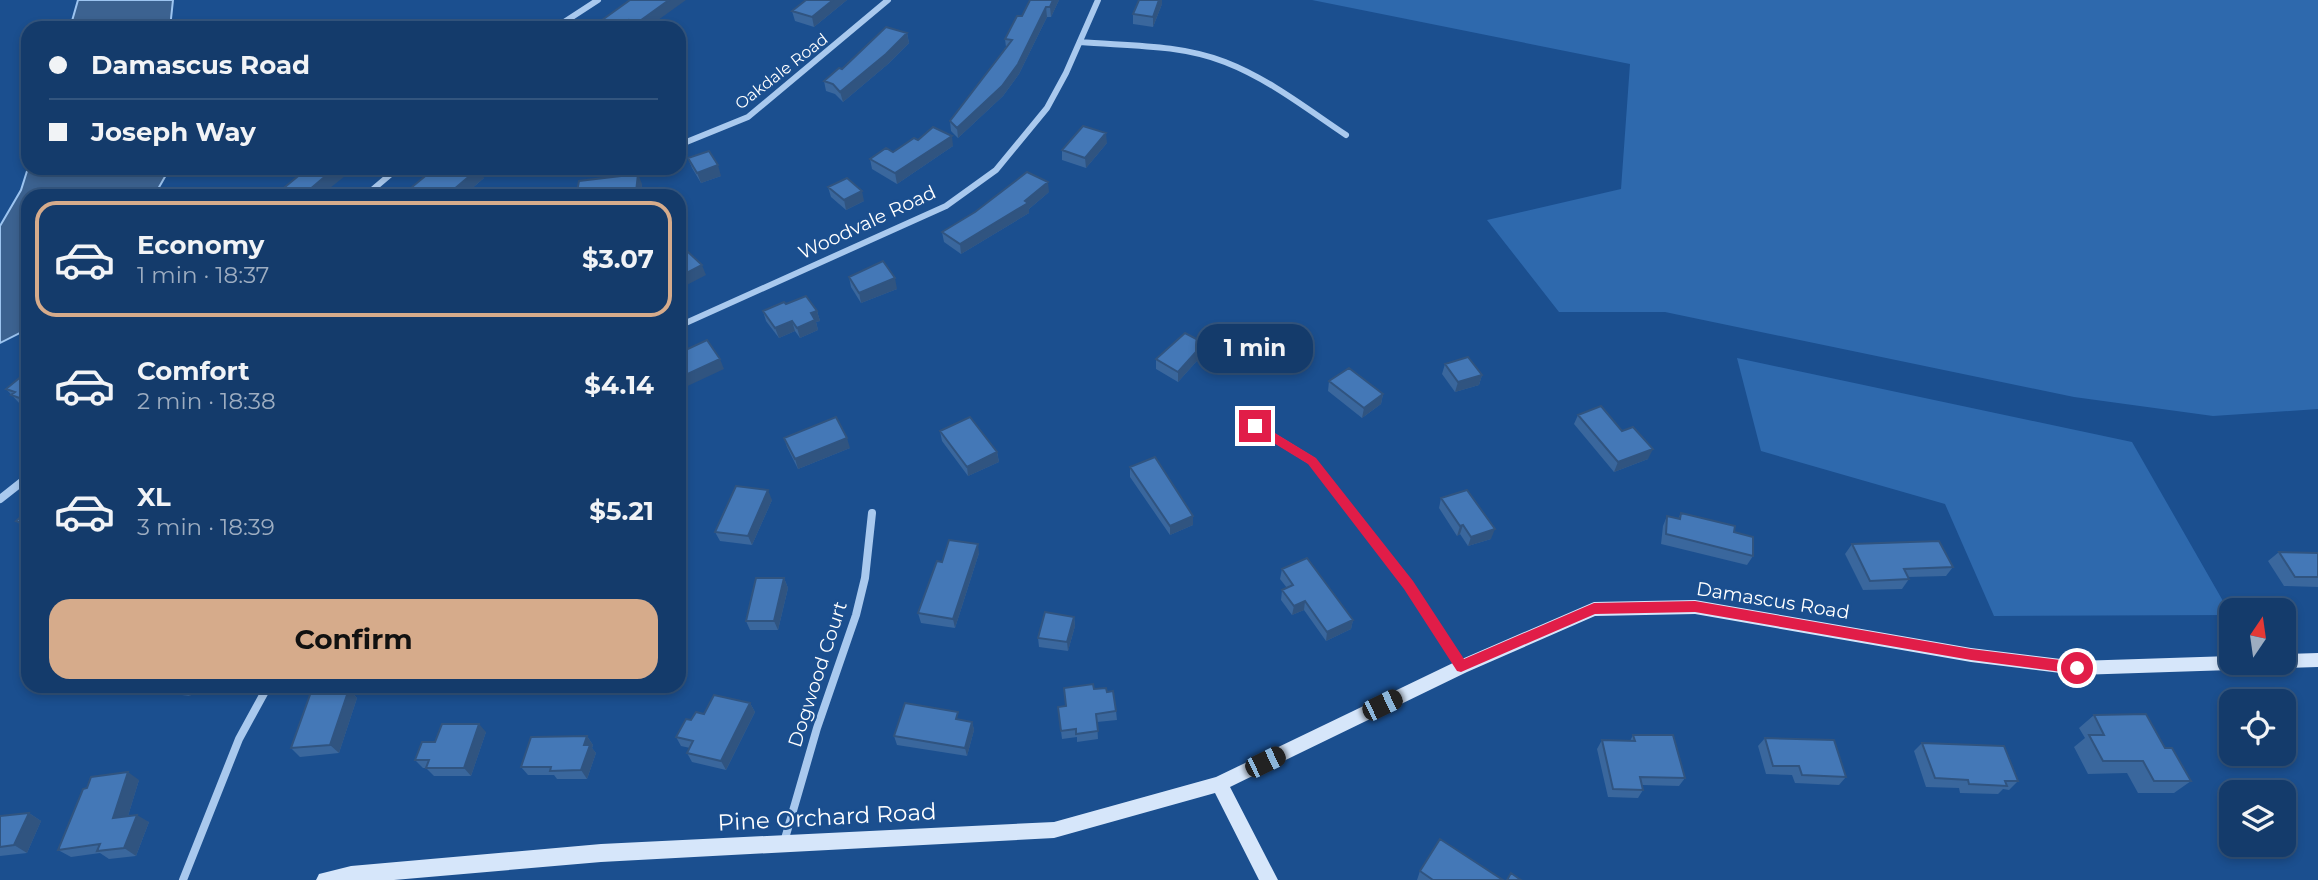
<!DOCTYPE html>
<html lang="en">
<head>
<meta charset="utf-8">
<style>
  :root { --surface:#143b6b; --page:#214673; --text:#f1f3f6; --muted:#9dadc1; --line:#33557e; --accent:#d6ab8b }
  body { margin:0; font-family:Montserrat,sans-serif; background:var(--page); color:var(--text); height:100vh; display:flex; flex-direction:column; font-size:26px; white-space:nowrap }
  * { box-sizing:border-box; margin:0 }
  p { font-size:23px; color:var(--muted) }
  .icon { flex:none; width:38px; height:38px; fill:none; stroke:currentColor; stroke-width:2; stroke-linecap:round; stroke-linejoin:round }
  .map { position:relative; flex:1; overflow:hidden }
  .panel { position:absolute; left:21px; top:189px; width:665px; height:504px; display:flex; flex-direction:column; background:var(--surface); border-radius:21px; box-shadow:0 4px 10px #0003,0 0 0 2px var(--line) }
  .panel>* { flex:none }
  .banner { position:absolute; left:21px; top:21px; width:665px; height:154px; border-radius:21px; box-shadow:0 4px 10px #0003,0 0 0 2px var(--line); display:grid; align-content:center; height:154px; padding:0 28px; background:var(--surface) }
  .needle { width:46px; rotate:13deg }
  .controls { position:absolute; left:2219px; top:598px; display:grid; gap:14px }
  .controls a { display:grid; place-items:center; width:77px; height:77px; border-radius:14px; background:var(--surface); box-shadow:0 4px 10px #0003,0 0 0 2px var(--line); font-size:35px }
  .end { position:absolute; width:32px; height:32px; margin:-16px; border:9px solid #e11d48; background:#fff; box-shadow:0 0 0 4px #fff }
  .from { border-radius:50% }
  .bubble { position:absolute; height:49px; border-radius:21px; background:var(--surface); box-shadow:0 4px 10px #0003,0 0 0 2px var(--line); font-size:23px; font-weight:700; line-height:49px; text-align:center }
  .car { position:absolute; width:21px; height:42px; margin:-21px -10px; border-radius:9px; box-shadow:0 0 5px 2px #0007; background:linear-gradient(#222 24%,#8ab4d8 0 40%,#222 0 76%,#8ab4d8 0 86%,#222 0) }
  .banner b { display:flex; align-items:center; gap:24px; height:66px; font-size:26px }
  .banner b+b { border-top:2px solid var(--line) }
  .banner i { width:18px; height:18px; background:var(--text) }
  ul { padding:12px 0 0; list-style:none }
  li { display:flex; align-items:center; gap:21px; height:116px; margin:0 14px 10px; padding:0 14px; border:4px solid transparent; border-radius:21px }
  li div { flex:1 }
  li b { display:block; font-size:26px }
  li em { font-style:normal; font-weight:700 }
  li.on { border-color:var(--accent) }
  li>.icon { width:63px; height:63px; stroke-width:1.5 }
  .action { display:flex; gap:14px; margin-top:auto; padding:14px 28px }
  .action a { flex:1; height:80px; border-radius:21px; background:var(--accent); color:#111; font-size:28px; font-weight:700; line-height:80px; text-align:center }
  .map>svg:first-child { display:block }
  .green { fill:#2e69ad }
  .water { fill:#3c6290; stroke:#9cc4f0; stroke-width:2 }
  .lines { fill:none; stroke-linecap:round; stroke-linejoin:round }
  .street-far1 { stroke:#a9c9ee; stroke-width:6 }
  .street { stroke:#a9c9ee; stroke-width:8 }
  .secondary { fill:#d6e6fa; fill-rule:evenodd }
  .wall { fill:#3a679d }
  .shaded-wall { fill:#305480 }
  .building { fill:#4478b7; stroke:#305480; stroke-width:2 }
  .route { fill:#e11d48 }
  .labels { text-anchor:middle; stroke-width:5; stroke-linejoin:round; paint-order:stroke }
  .far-street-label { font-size:16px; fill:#fff; stroke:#1b4f8f }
  .street-label { font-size:19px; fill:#fff; stroke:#1b4f8f }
  .near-street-label { font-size:23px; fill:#fff; stroke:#1b4f8f }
</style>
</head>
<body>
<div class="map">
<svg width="2318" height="880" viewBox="0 0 2318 880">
  <rect width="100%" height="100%" fill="#1b4f8f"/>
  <!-- green -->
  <path class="green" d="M 1312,0 L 2318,0 L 2318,409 L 2213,416 L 2074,397 L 1665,312 L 1559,312 L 1487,220 L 1621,189 L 1630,64 Z
    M 1737,358 L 2132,442 L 2231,615 L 1994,616 L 1945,504 L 1761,451 Z"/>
  <!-- water -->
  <path class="water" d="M 78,0 L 173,0 L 170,28 L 70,28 Z
    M 28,168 L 170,168 L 154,196 L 28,196 L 28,329 L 0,343 L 0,226 L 21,190 Z"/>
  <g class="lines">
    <!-- street-far1 -->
    <path class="street-far1" d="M 555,28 L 598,0
      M 1080,42 C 1128,46 1179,44 1225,62 C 1269,79 1307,109 1346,135
      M 679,145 L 748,117 L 888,0
      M 365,196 L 398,168
      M 679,326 L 946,206 L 996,170 L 1047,108 L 1066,73 L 1098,0"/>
    <!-- street -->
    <path class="street" d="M 1255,426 L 1312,461 L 1409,585 L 1461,666
      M 0,499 L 28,477
      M 784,842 L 817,728 L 856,615 L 865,578 L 872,513
      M 183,880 L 239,739 L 268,686"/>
    <!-- secondary -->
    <path class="secondary" d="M 1695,600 L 1971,648 L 2077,661 L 2231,656 L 2231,663 L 2239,663 L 2237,668 L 2231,670 L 2077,675 L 1971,662 L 1695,614 L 1595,616 L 1467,672 L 1230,787 L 1278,880 L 1259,880 L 1215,793 L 1054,838 L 601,862 L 394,880 L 316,880 L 319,874 L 351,866 L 601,844 L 1054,822 L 1216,777 L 1455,662 L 1594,602 Z
      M 2318,653 L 2318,667 L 2284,668 L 2277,663 L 2284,663 L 2284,654 Z"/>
  </g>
  <!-- wall -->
  <path class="wall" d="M 630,0 L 647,28 L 591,28 Z
    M 847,0 L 814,27 L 795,21 L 792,11 Z
    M 1059,0 L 1051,17 L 1047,17 L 1019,74 L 1003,96 L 958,138 L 951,131 L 950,121 L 1006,47 L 1005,39 L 1022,16 Z
    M 1162,4 L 1153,27 L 1133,24 L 1133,14 Z
    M 907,33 L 909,43 L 888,64 L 843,102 L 835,94 L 826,91 L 824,81 L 842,69 Z
    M 918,140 L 953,146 L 897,184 L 872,169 L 870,159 L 893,152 Z
    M 1107,143 L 1086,168 L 1062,160 L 1062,150 Z
    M 688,158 L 721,176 L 701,183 L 692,168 Z
    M 484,178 L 463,196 L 418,196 L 412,187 Z
    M 642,184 L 641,196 L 576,196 Z
    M 828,187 L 864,201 L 846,210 L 831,197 Z
    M 1049,192 L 1029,209 L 1029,213 L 961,254 L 944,242 L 942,232 Z
    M 849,277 L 897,289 L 861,303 L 851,287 Z
    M 786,304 L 817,311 L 820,321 L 816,322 L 818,330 L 800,338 L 795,331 L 779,338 L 766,321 L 763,311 Z
    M 1204,343 L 1204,353 L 1178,382 L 1156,369 L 1156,359 Z
    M 1445,364 L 1482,375 L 1479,385 L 1455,392 L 1442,374 Z
    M 28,377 L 28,407 L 21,405 L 6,389 Z
    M 1329,381 L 1383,394 L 1381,404 L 1362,418 L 1328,391 Z
    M 1578,415 L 1648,459 L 1614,472 L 1574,424 Z
    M 940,431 L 997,452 L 999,462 L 968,476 L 942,441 Z
    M 784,438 L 850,448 L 798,469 L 787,447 Z
    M 1130,467 L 1193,516 L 1193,525 L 1170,535 L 1130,477 Z
    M 1441,498 L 1491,539 L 1468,546 L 1460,534 L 1457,536 L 1439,508 Z
    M 772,500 L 752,545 L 720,541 L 715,532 Z
    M 28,510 L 28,531 L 16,521 Z
    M 1681,513 L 1734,532 L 1753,556 L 1747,565 L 1661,544 L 1663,526 L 1667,516 L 1678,519 Z
    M 1852,544 L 1953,567 L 1946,576 L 1908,577 L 1909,579 L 1902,589 L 1863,590 L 1845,554 Z
    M 2279,552 L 2318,553 L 2318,587 L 2284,586 L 2268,561 Z
    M 979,553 L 955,628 L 921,623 L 918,613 L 942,562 Z
    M 1282,569 L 1353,620 L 1351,629 L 1326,641 L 1304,610 L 1292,615 L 1281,600 L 1282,590 L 1287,588 L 1280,579 Z
    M 784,578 L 788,588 L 778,630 L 750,630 L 746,621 Z
    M 1074,617 L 1075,626 L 1068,651 L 1039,647 L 1038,638 Z
    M 143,686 L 197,686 L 190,696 L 149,691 Z
    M 490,686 L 513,686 L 512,691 L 493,692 Z
    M 349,689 L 357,698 L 339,753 L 300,757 L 291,748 Z
    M 1094,689 L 1107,692 L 1116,711 L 1117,720 L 1097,722 L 1098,739 L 1077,742 L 1077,737 L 1062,739 L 1058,707 L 1066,706 Z
    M 750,703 L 755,712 L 726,770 L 692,762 L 687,753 L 690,748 L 681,746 L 676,737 L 691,720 L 704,714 Z
    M 2094,715 L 2165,748 L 2191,781 L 2174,793 L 2138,793 L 2127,773 L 2088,774 L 2074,747 L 2085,738 L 2079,728 Z
    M 972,722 L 974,730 L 967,756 L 897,745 L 894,736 Z
    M 486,732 L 471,776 L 434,776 L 426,768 L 423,768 L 415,760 L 435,742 Z
    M 1633,735 L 1685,778 L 1679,786 L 1642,785 L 1643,790 L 1638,798 L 1608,797 L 1597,749 L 1602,740 L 1630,741 Z
    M 587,736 L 593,745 L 592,748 L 596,753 L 587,779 L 557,779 L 554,775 L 528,775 L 521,767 Z
    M 1765,738 L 1846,777 L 1839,785 L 1795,783 L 1792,775 L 1766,774 L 1758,746 Z
    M 1922,743 L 2018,781 L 2009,790 L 2003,789 L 1998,794 L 1960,793 L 1959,788 L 1926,787 L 1914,751 Z
    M 139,780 L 128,816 L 149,822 L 136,856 L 109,859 L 100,853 L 71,857 L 58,850 Z
    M 29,813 L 41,821 L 27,853 L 0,856 L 0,816 Z
    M 1420,871 L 1503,880 L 1417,880 Z"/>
  <!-- shaded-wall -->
  <path class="shaded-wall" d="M 669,0 L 686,0 L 647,28 L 639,28 L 637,23 Z
    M 833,0 L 847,0 L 814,27 L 812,17 Z
    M 1053,0 L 1059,0 L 1051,17 L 1050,7 Z
    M 1159,0 L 1162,0 L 1162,4 L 1153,27 L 1153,17 Z
    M 1046,7 L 1047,17 L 1019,74 L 1003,96 L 958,138 L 957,128 Z
    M 629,20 L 632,28 L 618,28 Z
    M 907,33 L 909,43 L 888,64 L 843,102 L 840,92 Z
    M 1106,133 L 1107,143 L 1086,168 L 1085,158 Z
    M 952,136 L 953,146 L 897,184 L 895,173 Z
    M 718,165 L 721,176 L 701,183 L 697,173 Z
    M 335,168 L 355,168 L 320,196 L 302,196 Z
    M 479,168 L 484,178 L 463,196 L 446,196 Z
    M 638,174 L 642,184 L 641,196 L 638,196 L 636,192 Z
    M 1048,182 L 1049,192 L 1029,209 L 1029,213 L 961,254 L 960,244 L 1025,201 Z
    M 862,191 L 864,201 L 846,210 L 844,200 Z
    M 702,265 L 706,275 L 679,289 L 679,277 Z
    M 895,278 L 897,289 L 861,303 L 859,293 Z
    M 817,311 L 820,321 L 816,322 L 818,330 L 800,338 L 797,328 L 811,313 Z
    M 792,321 L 795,331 L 779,338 L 775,328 Z
    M 1204,343 L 1204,353 L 1178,382 L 1178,372 Z
    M 720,359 L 724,369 L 679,390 L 679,378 Z
    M 1482,375 L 1479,385 L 1455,392 L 1458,382 Z
    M 1383,394 L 1381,404 L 1362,418 L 1364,408 Z
    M 847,438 L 850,448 L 798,469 L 795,459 Z
    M 1653,449 L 1648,459 L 1614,472 L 1618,462 Z
    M 997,452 L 999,462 L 968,476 L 967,467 Z
    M 768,490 L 772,500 L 752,545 L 748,536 Z
    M 1193,516 L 1193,525 L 1170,535 L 1170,526 Z
    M 1463,525 L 1460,534 L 1457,536 L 1460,526 Z
    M 1495,529 L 1491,539 L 1468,546 L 1471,537 Z
    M 978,544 L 979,553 L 955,628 L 953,619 Z
    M 784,578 L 788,588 L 778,630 L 774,621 Z
    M 1305,601 L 1304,610 L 1292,615 L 1294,606 Z
    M 1074,617 L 1075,626 L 1068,651 L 1067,642 Z
    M 1353,620 L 1351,629 L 1326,641 L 1327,632 Z
    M 181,686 L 197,686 L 190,696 L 180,687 Z
    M 349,689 L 357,698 L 339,753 L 330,745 Z
    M 750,703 L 755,712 L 726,770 L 721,761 Z
    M 972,722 L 974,730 L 967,756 L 965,748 Z
    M 479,724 L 486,732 L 471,776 L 464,768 Z
    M 587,736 L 593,745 L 592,748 L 596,753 L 587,779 L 581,770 L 584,745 Z
    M 128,772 L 139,780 L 125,826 L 113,818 Z
    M 29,813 L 41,821 L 27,853 L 14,845 Z
    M 137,815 L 149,822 L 136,856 L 124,848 Z"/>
  <!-- building -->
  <path class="building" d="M 630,0 L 669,0 L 637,23 L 629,20 L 618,28 L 591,28 Z
    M 806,0 L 833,0 L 812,17 L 792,11 Z
    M 1030,0 L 1053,0 L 1050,7 L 1046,7 L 1018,64 L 1002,86 L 957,128 L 950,121 L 1012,40 L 1005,39 L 1017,16 L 1022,16 Z
    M 1139,0 L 1159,0 L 1153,17 L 1133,14 Z
    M 886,27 L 907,33 L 886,54 L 840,92 L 833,84 L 824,81 L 839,68 L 842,69 Z
    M 1083,126 L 1106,133 L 1085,158 L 1062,150 Z
    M 933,127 L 952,136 L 895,173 L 870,159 L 886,148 L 893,152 L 914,138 L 918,140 Z
    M 709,151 L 718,165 L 697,173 L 688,158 Z
    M 308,168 L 335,168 L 302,196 L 274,196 Z
    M 435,168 L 479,168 L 446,196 L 442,196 L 412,187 Z
    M 1027,172 L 1048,182 L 1025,201 L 1028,203 L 960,244 L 942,232 L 975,212 Z
    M 638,174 L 636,192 L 602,196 L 576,196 L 579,181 Z
    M 847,178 L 862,191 L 844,200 L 828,187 Z
    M 688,252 L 702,265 L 679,277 L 679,253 L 681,255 Z
    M 883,261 L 895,278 L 859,293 L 849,277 Z
    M 806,296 L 817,311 L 811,313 L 815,320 L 797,328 L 792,321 L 775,328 L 763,311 L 784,302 L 786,304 Z
    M 1185,333 L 1204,343 L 1178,372 L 1156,359 Z
    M 707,340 L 720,359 L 679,378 L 679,353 Z
    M 1468,357 L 1482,375 L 1458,382 L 1445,364 Z
    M 1349,368 L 1383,394 L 1364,408 L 1329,381 Z
    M 23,375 L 28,377 L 28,401 L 11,395 L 15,392 L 6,389 Z
    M 1601,406 L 1622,431 L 1633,427 L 1653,449 L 1618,462 L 1578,415 Z
    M 836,417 L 847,438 L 795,459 L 784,438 Z
    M 970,417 L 997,452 L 967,467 L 940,431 Z
    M 1155,457 L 1193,516 L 1170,526 L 1130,467 Z
    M 736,486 L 768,490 L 748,536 L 715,532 Z
    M 1467,490 L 1495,529 L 1471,537 L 1463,525 L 1460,526 L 1441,498 Z
    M 28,510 L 28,525 L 16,521 Z
    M 1681,513 L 1735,526 L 1734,532 L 1753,537 L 1753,556 L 1666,534 L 1667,516 L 1680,519 Z
    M 949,540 L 978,544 L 953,619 L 918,613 L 937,561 L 942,562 Z
    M 1939,541 L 1953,567 L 1904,569 L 1909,579 L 1870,581 L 1852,544 Z
    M 2279,552 L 2318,553 L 2318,577 L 2295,577 Z
    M 1307,558 L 1353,620 L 1327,632 L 1305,601 L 1294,606 L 1282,590 L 1293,585 L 1282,569 Z
    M 756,578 L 784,578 L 774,621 L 746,621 Z
    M 1045,612 L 1074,617 L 1067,642 L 1038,638 Z
    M 1093,684 L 1094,689 L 1106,688 L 1107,692 L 1113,691 L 1116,711 L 1096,714 L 1098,731 L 1076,734 L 1076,729 L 1061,731 L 1058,707 L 1066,706 L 1064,688 Z
    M 349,689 L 330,745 L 291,748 L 311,692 Z
    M 714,695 L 750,703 L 721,761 L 687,753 L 693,741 L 676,737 L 686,719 L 691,720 L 696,712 L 704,714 Z
    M 905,703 L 958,712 L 956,719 L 972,722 L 965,748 L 894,736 Z
    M 2146,714 L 2165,748 L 2172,748 L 2191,781 L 2154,781 L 2143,761 L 2103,761 L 2089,735 L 2104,735 L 2094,715 Z
    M 442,724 L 479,724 L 464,768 L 426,768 L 429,760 L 415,760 L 422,742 L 435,742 Z
    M 1633,735 L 1673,735 L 1685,778 L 1640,777 L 1643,790 L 1613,789 L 1602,740 L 1635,741 Z
    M 587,736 L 584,745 L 590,745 L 581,770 L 550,771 L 551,767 L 521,767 L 531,737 Z
    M 1765,738 L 1834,740 L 1846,777 L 1802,775 L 1799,766 L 1773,766 Z
    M 1922,743 L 2004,746 L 2018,781 L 2005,781 L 2007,786 L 1969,784 L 1968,780 L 1935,778 Z
    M 128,772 L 113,818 L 137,815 L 124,848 L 97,851 L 100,844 L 58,850 L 83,789 L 87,788 L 91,777 Z
    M 29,813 L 14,845 L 0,847 L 0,816 Z
    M 1440,839 L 1503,880 L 1433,880 L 1420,871 Z
    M 1511,873 L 1521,880 L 1507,880 Z"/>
  <!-- route -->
  <path class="route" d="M 1255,421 L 1316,458 L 1413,581 L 1464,659 L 1594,603 L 1695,601 L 1971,649 L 2077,662 L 2083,668 L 2077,674 L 1971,660 L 1695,612 L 1595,614 L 1461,672 L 1457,671 L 1404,589 L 1308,464 L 1251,429 L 1249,426 Z"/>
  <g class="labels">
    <!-- far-street labels -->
    <g class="far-street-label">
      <text transform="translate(781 71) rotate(-38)" y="6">Oakdale Road</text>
    </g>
    <!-- street labels -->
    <g class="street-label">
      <text transform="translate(867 222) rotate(-25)" y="7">Woodvale Road</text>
      <text transform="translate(1773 600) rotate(9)" y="7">Damascus Road</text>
      <text transform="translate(817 674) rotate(-72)" y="7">Dogwood Court</text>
    </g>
    <!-- near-street labels -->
    <g class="near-street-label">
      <text transform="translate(827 817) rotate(-3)" y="8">Pine Orchard Road</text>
    </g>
  </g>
</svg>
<div class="controls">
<a><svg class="needle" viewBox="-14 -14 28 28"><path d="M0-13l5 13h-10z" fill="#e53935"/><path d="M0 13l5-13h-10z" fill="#9dadc1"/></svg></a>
<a><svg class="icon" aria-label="locate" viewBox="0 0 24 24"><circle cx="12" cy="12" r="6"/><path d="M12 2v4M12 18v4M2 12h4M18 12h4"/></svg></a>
<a><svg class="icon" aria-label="layers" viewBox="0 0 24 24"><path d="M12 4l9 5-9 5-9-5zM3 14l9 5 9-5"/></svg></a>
</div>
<i class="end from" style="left:2077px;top:668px"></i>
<i class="end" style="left:1255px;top:426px"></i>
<div class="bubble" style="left:1197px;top:324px;width:116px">1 min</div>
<i class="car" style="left:1382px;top:705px;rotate:64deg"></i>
<i class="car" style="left:1265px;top:762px;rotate:64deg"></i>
<div class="banner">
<b><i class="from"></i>Damascus Road</b>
<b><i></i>Joseph Way</b>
</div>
<section class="panel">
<ul>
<li class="on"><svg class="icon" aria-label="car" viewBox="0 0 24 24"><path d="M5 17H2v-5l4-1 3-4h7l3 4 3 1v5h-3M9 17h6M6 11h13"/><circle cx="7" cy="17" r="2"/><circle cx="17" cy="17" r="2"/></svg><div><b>Economy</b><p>1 min · 18:37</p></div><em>$3.07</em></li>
<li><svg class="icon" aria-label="car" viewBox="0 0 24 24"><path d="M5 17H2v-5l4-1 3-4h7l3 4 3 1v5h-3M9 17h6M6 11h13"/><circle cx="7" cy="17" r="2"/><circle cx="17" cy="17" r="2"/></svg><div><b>Comfort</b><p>2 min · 18:38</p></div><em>$4.14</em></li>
<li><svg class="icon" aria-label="car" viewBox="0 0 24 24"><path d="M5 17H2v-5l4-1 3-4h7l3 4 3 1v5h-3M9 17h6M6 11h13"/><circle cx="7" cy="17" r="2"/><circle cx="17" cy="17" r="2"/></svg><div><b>XL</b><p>3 min · 18:39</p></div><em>$5.21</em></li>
</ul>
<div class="action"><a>Confirm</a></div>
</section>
</div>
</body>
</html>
